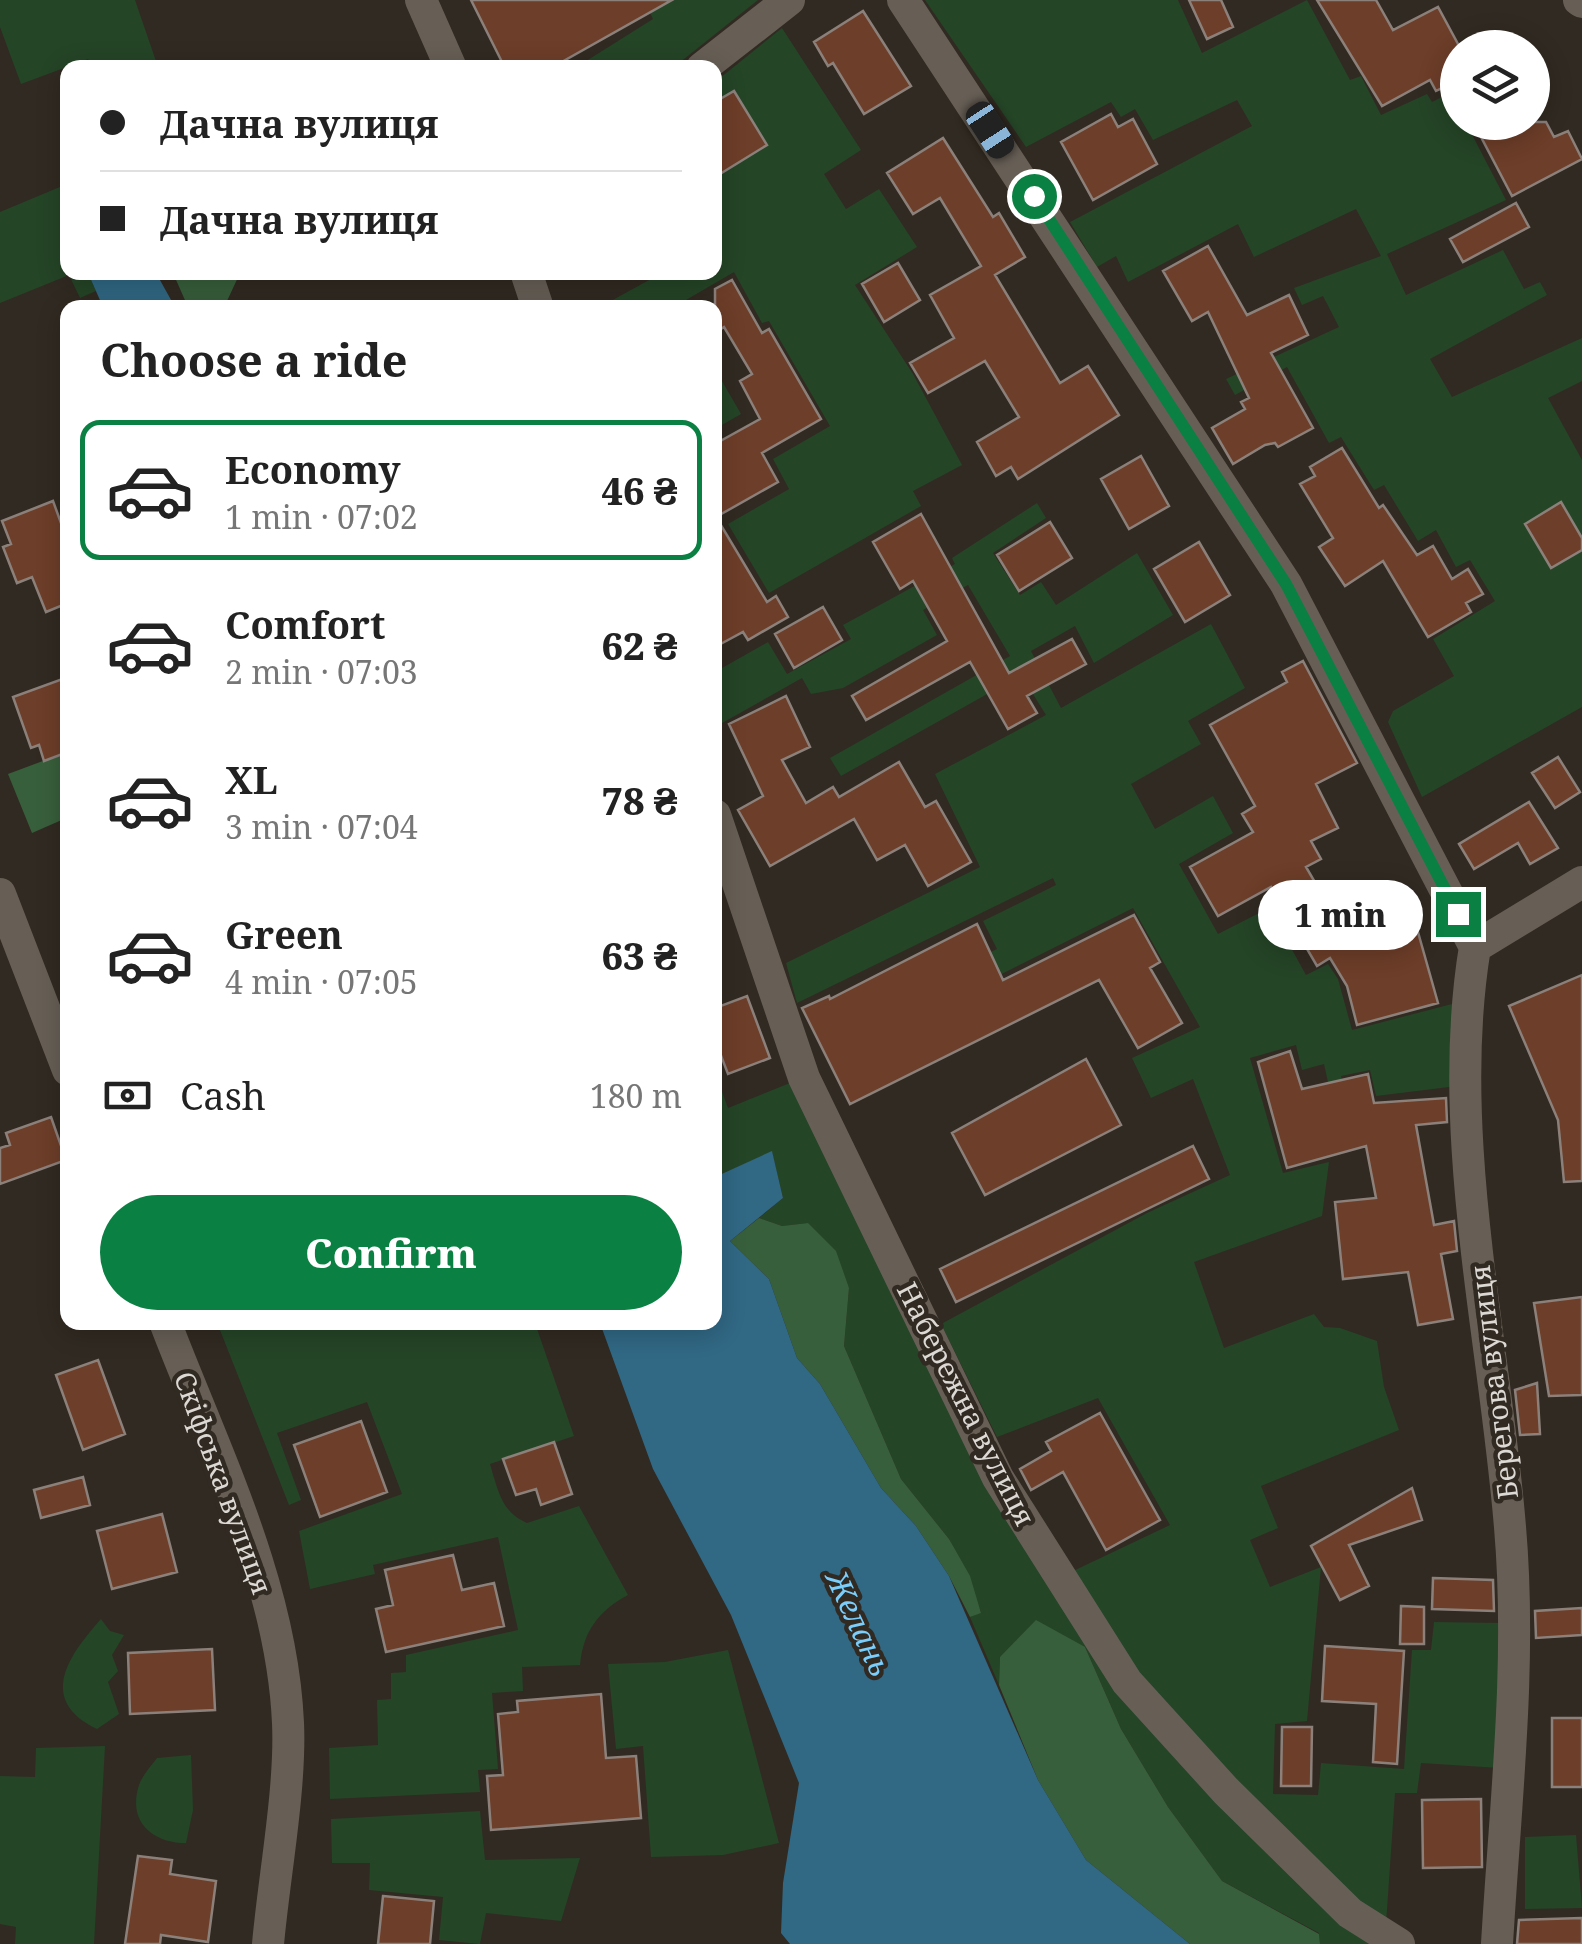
<!DOCTYPE html>
<html lang="en">
<head>
<meta charset="utf-8">
<style>
  :root { --surface:#fff; --page:#f2f2f2; --text:#222; --muted:#767676; --line:#e0e0e0; --accent:#0b8043 }
  body { margin:0; font-family:"Noto Serif",serif; background:var(--page); color:var(--text); height:100vh; display:flex; flex-direction:column; font-size:38px; white-space:nowrap }
  * { box-sizing:border-box; margin:0 }
  p { font-size:32px; color:var(--muted) }
  .icon { flex:none; width:55px; height:55px; fill:none; stroke:currentColor; stroke-width:2; stroke-linecap:round; stroke-linejoin:round }
  .map { position:relative; flex:1; overflow:hidden }
  .panel { position:absolute; left:60px; top:300px; width:662px; height:1030px; display:flex; flex-direction:column; background:var(--surface); border-radius:20px; box-shadow:0 5px 25px #0003 }
  .panel>* { flex:none }
  .top-card { position:absolute; left:60px; top:60px; width:662px; height:220px; border-radius:20px; box-shadow:0 5px 25px #0003; display:grid; align-content:center; height:220px; padding:0 40px; background:var(--surface) }
  .buttons { position:absolute; left:1440px; top:30px; display:grid; gap:20px }
  .buttons a { display:grid; place-items:center; width:110px; height:110px; border-radius:50%; background:var(--surface); box-shadow:0 5px 25px #0003; font-size:50px }
  .end { position:absolute; width:45px; height:45px; margin:-22px; border:12px solid #0b8043; background:#fff; box-shadow:0 0 0 5px #fff }
  .from { border-radius:50% }
  .bubble { position:absolute; height:70px; border-radius:35px; background:var(--surface); box-shadow:0 5px 25px #0003; font-size:32px; font-weight:800; line-height:70px; text-align:center }
  .car { position:absolute; width:30px; height:60px; margin:-30px -15px; border-radius:12px; box-shadow:0 0 8px 2px #0007; background:linear-gradient(#222 24%,#8ab4d8 0 40%,#222 0 76%,#8ab4d8 0 86%,#222 0) }
  .top-card b { display:flex; align-items:center; gap:35px; height:95px; font-size:38px }
  .top-card b+b { border-top:2px solid var(--line) }
  .top-card i { width:25px; height:25px; background:var(--text) }
  ul { padding:0; list-style:none }
  li { display:flex; align-items:center; gap:30px; height:140px; margin:0 20px 15px; padding:0 20px; border:5px solid transparent; border-radius:20px }
  li div { flex:1 }
  li b { display:block; font-size:38px }
  li em { font-style:normal; font-weight:800 }
  li.selected { border-color:var(--accent) }
  li>.icon { width:90px; height:90px; stroke-width:1.5 }
  h2 { padding:0 40px; font-size:45px; line-height:120px }
  .pay { display:flex; align-items:center; gap:25px; height:110px; padding:0 40px; font-size:38px }
  .pay p { margin-inline-start:auto }
  .cta { display:flex; gap:20px; margin-top:auto; padding:20px 40px }
  .cta a { flex:1; height:115px; border-radius:60px; background:var(--accent); color:#fff; font-size:40px; font-weight:800; line-height:115px; text-align:center }
  .map>svg:first-child { display:block }
  .green { fill:#254527 }
  .forest { fill:#385f3b }
  .water { fill:#316884 }
  .building { fill:#6d3e29; stroke:#8c807b; stroke-width:2.5 }
  .lines { fill:none; stroke-linecap:round; stroke-linejoin:round }
  .minor { stroke:#675f56; stroke-width:32 }
  .route { stroke:#0b8043; stroke-width:12 }
  .labels { text-anchor:middle; stroke-width:9; stroke-linejoin:round; paint-order:stroke }
  .street-label { font-size:28px; fill:#dcd8d3; stroke:#312a22 }
  .water-label { font-size:30px; font-style:italic; fill:#7bcefc; stroke:#312a22 }
</style>
</head>
<body>
<div class="map">
<svg width="1582" height="1944" viewBox="0 0 1582 1944">
  <rect width="100%" height="100%" fill="#312a22"/>
  <!-- green -->
  <path class="green" d="M 0,0 L 135,0 L 158,67 L 93,67 L 88,59 L 21,84 L 0,27 Z
    M 644,0 L 758,0 L 674,67 L 575,68 L 653,19 Z
    M 925,0 L 1178,0 L 1202,53 L 1307,0 L 1350,80 L 1361,76 L 1381,115 L 1427,94 L 1432,102 L 1450,93 L 1457,107 L 1458,122 L 1466,123 L 1506,200 L 1387,254 L 1406,295 L 1503,250 L 1524,289 L 1540,282 L 1547,295 L 1430,359 L 1452,397 L 1582,338 L 1582,381 L 1548,398 L 1582,460 L 1582,707 L 1422,797 L 1388,722 L 1393,711 L 1454,676 L 1433,639 L 1495,601 L 1470,560 L 1456,567 L 1436,530 L 1418,541 L 1384,485 L 1374,490 L 1341,437 L 1329,443 L 1287,367 L 1235,395 L 1226,379 L 1339,327 L 1323,296 L 1302,305 L 1294,288 L 1381,256 L 1356,209 L 1254,257 L 1238,224 L 1128,282 L 1116,256 L 1097,267 L 1070,222 L 1252,126 L 1237,100 L 1153,140 L 1135,109 L 1121,117 L 1111,102 L 1026,147 Z
    M 782,28 L 861,150 L 824,174 L 846,209 L 879,189 L 917,247 L 855,285 L 913,374 L 962,465 L 913,491 L 921,506 L 769,593 L 728,524 L 789,489 L 773,459 L 830,426 L 769,321 L 762,323 L 734,272 L 674,307 L 598,308 L 662,273 L 715,272 L 715,82 Z
    M 67,184 L 68,272 L 88,273 L 96,291 L 80,298 L 69,275 L 0,303 L 0,212 Z
    M 715,369 L 741,414 L 715,429 Z
    M 1037,503 L 1046,518 L 993,553 L 1020,595 L 1041,582 L 1056,605 L 1137,553 L 1173,615 L 1094,663 L 1075,626 L 1031,651 L 1061,708 L 1211,624 L 1245,688 L 1188,721 L 1201,744 L 1131,784 L 1155,829 L 1213,796 L 1233,833 L 1179,864 L 1218,934 L 1269,908 L 1306,975 L 1328,964 L 1338,979 L 1352,1030 L 1452,1004 L 1457,1012 L 1457,1086 L 1376,1096 L 1370,1070 L 1341,1076 L 1345,1099 L 1340,1137 L 1324,1064 L 1302,1070 L 1296,1045 L 1250,1058 L 1283,1173 L 1329,1162 L 1322,1216 L 1194,1262 L 1224,1348 L 1314,1314 L 1324,1327 L 1340,1328 L 1377,1341 L 1384,1387 L 1399,1430 L 1261,1486 L 1278,1528 L 1250,1540 L 1270,1587 L 1321,1567 L 1307,1721 L 1275,1724 L 1273,1794 L 1318,1795 L 1321,1763 L 1404,1769 L 1412,1650 L 1431,1650 L 1434,1622 L 1503,1623 L 1500,1768 L 1421,1763 L 1417,1793 L 1395,1793 L 1386,1924 L 1365,1918 L 1139,1676 L 1071,1572 L 1170,1525 L 1098,1398 L 997,1437 L 941,1324 L 1147,1213 L 1230,1175 L 1193,1079 L 1151,1098 L 1132,1058 L 1200,1027 L 1133,908 L 936,1007 L 951,970 L 997,949 L 983,921 L 1056,885 L 1053,878 L 797,1003 L 786,963 L 980,867 L 935,774 L 1046,715 L 1021,675 L 841,776 L 830,758 L 1010,656 L 968,585 L 923,610 L 937,635 L 843,688 L 811,694 L 802,678 L 715,727 L 715,672 L 768,642 L 787,674 L 851,639 L 843,625 L 955,564 L 952,558 Z
    M 715,1073 L 728,1108 L 795,1081 L 1120,1687 L 1373,1944 L 1320,1944 L 1319,1933 L 1222,1881 L 1168,1807 L 1121,1729 L 1085,1647 L 1000,1657 L 999,1685 L 970,1617 L 981,1612 L 949,1539 L 901,1479 L 844,1346 L 849,1288 L 808,1223 L 782,1226 L 759,1218 L 783,1198 L 772,1152 L 715,1177 Z
    M 225,1322 L 535,1323 L 574,1436 L 490,1464 C 498,1490 501,1512 527,1523 L 579,1506 L 628,1595 C 598,1611 583,1632 580,1665 L 522,1667 L 523,1691 L 492,1693 L 498,1769 L 478,1770 L 480,1792 L 330,1799 L 329,1748 L 378,1745 L 377,1700 L 391,1699 L 391,1673 L 406,1672 L 406,1655 L 518,1630 L 498,1537 L 373,1565 L 375,1574 L 310,1589 L 299,1531 L 402,1494 L 367,1402 L 277,1433 L 301,1500 L 289,1505 L 218,1325 Z
    M 101,1619 L 110,1631 L 124,1635 L 112,1655 L 118,1671 L 108,1682 L 119,1714 L 97,1729 C 37,1700 68,1656 101,1619 Z
    M 728,1650 L 779,1843 L 723,1855 L 651,1857 L 643,1746 L 616,1749 L 608,1664 L 665,1662 Z
    M 105,1746 L 94,1944 L 15,1944 L 16,1927 L 0,1924 L 0,1776 L 35,1777 L 36,1748 Z
    M 191,1755 L 193,1810 L 186,1843 C 153,1843 127,1822 139,1785 C 142,1776 151,1766 157,1758 Z
    M 480,1811 L 485,1860 L 580,1858 L 561,1921 L 486,1913 L 480,1944 L 439,1940 L 443,1897 L 369,1890 L 370,1863 L 332,1863 L 331,1819 Z
    M 1576,1835 L 1582,1908 L 1525,1909 L 1525,1837 Z"/>
  <!-- forest -->
  <path class="forest" d="M 173,273 L 240,273 L 227,301 L 230,307 L 188,307 Z
    M 67,752 L 67,812 L 64,819 L 32,833 L 8,774 Z
    M 759,1218 L 782,1226 L 808,1223 L 836,1251 L 849,1288 L 844,1346 L 901,1479 L 949,1539 L 970,1576 L 981,1613 L 970,1617 L 949,1576 L 916,1526 L 881,1488 L 820,1384 L 797,1358 L 769,1279 L 730,1241 Z
    M 1036,1620 L 1085,1647 L 1121,1729 L 1168,1807 L 1222,1881 L 1319,1934 L 1320,1944 L 1190,1944 L 1086,1860 L 1038,1780 L 999,1685 L 1000,1657 Z"/>
  <!-- water -->
  <path class="water" d="M 88,273 L 156,273 L 175,307 L 103,307 Z
    M 772,1151 L 783,1198 L 730,1241 L 769,1279 L 797,1358 L 820,1384 L 881,1488 L 916,1526 L 949,1576 L 1038,1780 L 1086,1860 L 1190,1944 L 790,1944 L 781,1933 L 783,1883 L 799,1783 L 731,1615 L 653,1469 L 600,1323 L 715,1322 L 715,1177 Z"/>
  <!-- building -->
  <path class="building" d="M 471,0 L 672,0 L 551,68 L 505,68 Z
    M 1189,0 L 1221,0 L 1233,27 L 1207,39 Z
    M 1317,0 L 1376,0 L 1393,30 L 1438,7 L 1458,44 L 1458,81 L 1436,91 L 1430,80 L 1382,106 Z
    M 863,11 L 911,86 L 864,114 L 833,63 L 828,66 L 814,42 Z
    M 734,91 L 767,145 L 715,177 L 715,102 Z
    M 1111,114 L 1118,127 L 1133,119 L 1157,164 L 1093,200 L 1061,142 Z
    M 1509,122 L 1546,122 L 1554,137 L 1568,131 L 1582,159 L 1512,196 L 1481,137 Z
    M 943,138 L 993,217 L 999,213 L 1025,257 L 995,275 L 1060,383 L 1088,366 L 1119,415 L 1018,479 L 1011,467 L 996,476 L 977,442 L 1019,417 L 985,361 L 928,393 L 910,363 L 954,338 L 930,295 L 981,266 L 940,198 L 913,214 L 887,173 Z
    M 1516,203 L 1529,227 L 1463,262 L 1450,239 Z
    M 1208,246 L 1247,315 L 1289,295 L 1308,335 L 1271,353 L 1313,428 L 1278,447 L 1275,443 L 1265,445 L 1233,464 L 1212,428 L 1245,409 L 1241,402 L 1249,398 L 1208,312 L 1192,321 L 1163,271 Z
    M 898,263 L 920,300 L 884,322 L 862,284 Z
    M 732,280 L 762,333 L 769,329 L 821,419 L 762,453 L 778,482 L 716,517 L 767,602 L 776,596 L 788,617 L 748,640 L 743,632 L 715,647 L 715,444 L 760,419 L 740,381 L 752,374 L 724,327 L 715,333 L 715,289 Z
    M 1342,448 L 1379,508 L 1383,505 L 1417,555 L 1433,546 L 1452,579 L 1468,569 L 1483,594 L 1466,603 L 1471,612 L 1428,637 L 1383,561 L 1345,586 L 1319,547 L 1333,538 L 1300,484 L 1315,476 L 1310,467 Z
    M 1141,456 L 1169,506 L 1129,529 L 1101,479 Z
    M 53,501 L 61,523 L 68,520 L 68,603 L 46,612 L 32,577 L 17,583 L 3,547 L 11,544 L 2,521 Z
    M 1561,502 L 1582,538 L 1582,550 L 1551,568 L 1525,524 Z
    M 921,514 L 1009,673 L 1072,639 L 1086,664 L 1027,696 L 1037,713 L 1008,729 L 970,662 L 866,720 L 852,696 L 947,641 L 913,581 L 900,589 L 873,542 Z
    M 1050,522 L 1072,558 L 1019,591 L 997,555 Z
    M 1199,542 L 1230,595 L 1185,622 L 1154,569 Z
    M 823,607 L 842,640 L 794,668 L 775,634 Z
    M 1303,661 L 1357,763 L 1316,784 L 1338,828 L 1311,841 L 1321,859 L 1306,867 L 1334,915 L 1366,896 L 1384,927 L 1412,911 L 1438,1003 L 1357,1025 L 1347,986 L 1330,958 L 1317,966 L 1271,887 L 1218,916 L 1190,867 L 1253,832 L 1242,814 L 1255,806 L 1210,725 L 1287,682 L 1282,672 Z
    M 68,677 L 68,752 L 44,761 L 39,745 L 31,748 L 13,697 Z
    M 786,696 L 810,747 L 782,760 L 806,803 L 833,787 L 839,797 L 899,762 L 925,807 L 936,801 L 971,862 L 928,886 L 905,845 L 877,860 L 854,819 L 770,866 L 738,810 L 763,796 L 729,724 Z
    M 1558,757 L 1580,792 L 1555,808 L 1532,773 Z
    M 1529,802 L 1558,848 L 1530,864 L 1518,843 L 1474,869 L 1459,844 Z
    M 1134,915 L 1160,962 L 1150,968 L 1182,1023 L 1138,1048 L 1099,980 L 850,1104 L 802,1008 L 829,996 L 830,999 L 977,924 L 1003,980 Z
    M 1582,975 L 1582,1181 L 1564,1182 L 1558,1120 L 1509,1006 Z
    M 747,996 L 770,1058 L 728,1074 L 715,1040 L 715,1008 Z
    M 1290,1051 L 1302,1089 L 1368,1074 L 1374,1103 L 1446,1098 L 1447,1122 L 1416,1125 L 1434,1225 L 1454,1221 L 1457,1251 L 1441,1254 L 1453,1319 L 1418,1325 L 1408,1272 L 1343,1279 L 1335,1202 L 1376,1198 L 1366,1146 L 1287,1168 L 1258,1062 Z
    M 1086,1059 L 1121,1125 L 985,1195 L 952,1133 Z
    M 51,1117 L 66,1160 L 0,1184 L 0,1148 L 10,1145 L 6,1133 Z
    M 1193,1146 L 1209,1179 L 956,1302 L 940,1269 Z
    M 1582,1297 L 1582,1395 L 1549,1396 L 1534,1303 Z
    M 98,1360 L 125,1434 L 83,1450 L 56,1375 Z
    M 1537,1383 L 1540,1434 L 1520,1435 L 1515,1390 Z
    M 1100,1413 L 1160,1520 L 1106,1550 L 1063,1472 L 1031,1490 L 1020,1469 L 1051,1451 L 1046,1442 Z
    M 361,1421 L 387,1492 L 320,1517 L 294,1445 Z
    M 554,1442 L 572,1494 L 541,1505 L 536,1489 L 516,1495 L 503,1459 Z
    M 83,1477 L 90,1505 L 41,1518 L 34,1490 Z
    M 1412,1488 L 1422,1520 L 1349,1545 L 1369,1586 L 1340,1600 L 1311,1546 Z
    M 162,1514 L 177,1572 L 112,1589 L 97,1531 Z
    M 453,1555 L 462,1590 L 494,1583 L 504,1626 L 386,1652 L 376,1609 L 393,1605 L 385,1570 Z
    M 1433,1578 L 1493,1580 L 1494,1611 L 1432,1609 Z
    M 1401,1606 L 1424,1607 L 1424,1644 L 1400,1644 Z
    M 1582,1608 L 1582,1635 L 1536,1638 L 1535,1611 Z
    M 1325,1646 L 1404,1651 L 1397,1764 L 1373,1762 L 1376,1704 L 1322,1701 Z
    M 212,1649 L 215,1710 L 130,1714 L 128,1653 Z
    M 601,1694 L 606,1758 L 636,1756 L 641,1818 L 491,1830 L 487,1776 L 503,1775 L 498,1714 L 518,1712 L 517,1701 Z
    M 1552,1718 L 1582,1718 L 1582,1787 L 1552,1787 Z
    M 1282,1727 L 1312,1727 L 1311,1786 L 1281,1786 Z
    M 1481,1799 L 1482,1867 L 1423,1868 L 1422,1800 Z
    M 138,1856 L 172,1860 L 170,1874 L 216,1881 L 208,1942 L 161,1935 L 160,1944 L 125,1944 Z
    M 383,1896 L 434,1901 L 430,1944 L 378,1944 Z
    M 1582,1918 L 1582,1944 L 1517,1944 L 1519,1920 Z"/>
  <g class="lines">
    <!-- minor -->
    <path class="minor" d="M 421,0 L 451,68
      M 903,0 L 1286,584 L 1475,947
      M 1579,0 L 1582,2
      M 702,68 L 789,0
      M 526,272 L 538,308
      M 715,815 L 804,1078 L 998,1478 L 1127,1682 L 1226,1791 L 1350,1913 L 1399,1944
      M 0,894 L 68,1070
      M 165,1322 C 214,1450 282,1584 288,1723 C 291,1788 274,1877 268,1944
      M 1497,1944 C 1505,1806 1522,1665 1510,1527 C 1495,1341 1444,1133 1475,947 L 1582,882"/>
  </g>
  <g class="lines">
    <!-- route -->
    <path class="route" d="M 1034,196 L 1286,584 L 1458,914"/>
  </g>
  <g class="labels">
    <!-- street labels -->
    <g class="street-label">
      <text transform="translate(1494 1382) rotate(-97)" y="10">Берегова вулиця</text>
      <text transform="translate(966 1404) rotate(63)" y="10">Набережна вулиця</text>
      <text transform="translate(223 1483) rotate(70)" y="10">Скіфська вулиця</text>
    </g>
    <!-- water labels -->
    <g class="water-label">
      <text transform="translate(858 1624) rotate(65)" y="10">Желань</text>
    </g>
  </g>
</svg>
<div class="buttons">
<a><svg class="icon" aria-label="layers" viewBox="0 0 24 24"><path d="M12 4l9 5-9 5-9-5zM3 14l9 5 9-5"/></svg></a>
</div>
<i class="end from" style="left:1034px;top:196px"></i>
<i class="end" style="left:1458px;top:914px"></i>
<div class="bubble" style="left:1258px;top:880px;width:165px">1 min</div>
<i class="car" style="left:990px;top:130px;rotate:147deg"></i>
<div class="top-card">
<b><i class="from"></i>Дачна вулиця</b>
<b><i></i>Дачна вулиця</b>
</div>
<section class="panel">
<h2>Choose a ride</h2>
<ul>
<li class="selected"><svg class="icon" aria-label="car" viewBox="0 0 24 24"><path d="M5 17H2v-5l4-1 3-4h7l3 4 3 1v5h-3M9 17h6M6 11h13"/><circle cx="7" cy="17" r="2"/><circle cx="17" cy="17" r="2"/></svg><div><b>Economy</b><p>1 min · 07:02</p></div><em>46 ₴</em></li>
<li><svg class="icon" aria-label="car" viewBox="0 0 24 24"><path d="M5 17H2v-5l4-1 3-4h7l3 4 3 1v5h-3M9 17h6M6 11h13"/><circle cx="7" cy="17" r="2"/><circle cx="17" cy="17" r="2"/></svg><div><b>Comfort</b><p>2 min · 07:03</p></div><em>62 ₴</em></li>
<li><svg class="icon" aria-label="car" viewBox="0 0 24 24"><path d="M5 17H2v-5l4-1 3-4h7l3 4 3 1v5h-3M9 17h6M6 11h13"/><circle cx="7" cy="17" r="2"/><circle cx="17" cy="17" r="2"/></svg><div><b>XL</b><p>3 min · 07:04</p></div><em>78 ₴</em></li>
<li><svg class="icon" aria-label="car" viewBox="0 0 24 24"><path d="M5 17H2v-5l4-1 3-4h7l3 4 3 1v5h-3M9 17h6M6 11h13"/><circle cx="7" cy="17" r="2"/><circle cx="17" cy="17" r="2"/></svg><div><b>Green</b><p>4 min · 07:05</p></div><em>63 ₴</em></li>
</ul>
<div class="pay"><svg class="icon" aria-label="cash" viewBox="0 0 24 24"><path d="M3 7h18v10H3z"/><circle cx="12" cy="12" r="2"/></svg>Cash<p>180 m</p></div>
<div class="cta"><a>Confirm</a></div>
</section>
</div>
</body>
</html>
